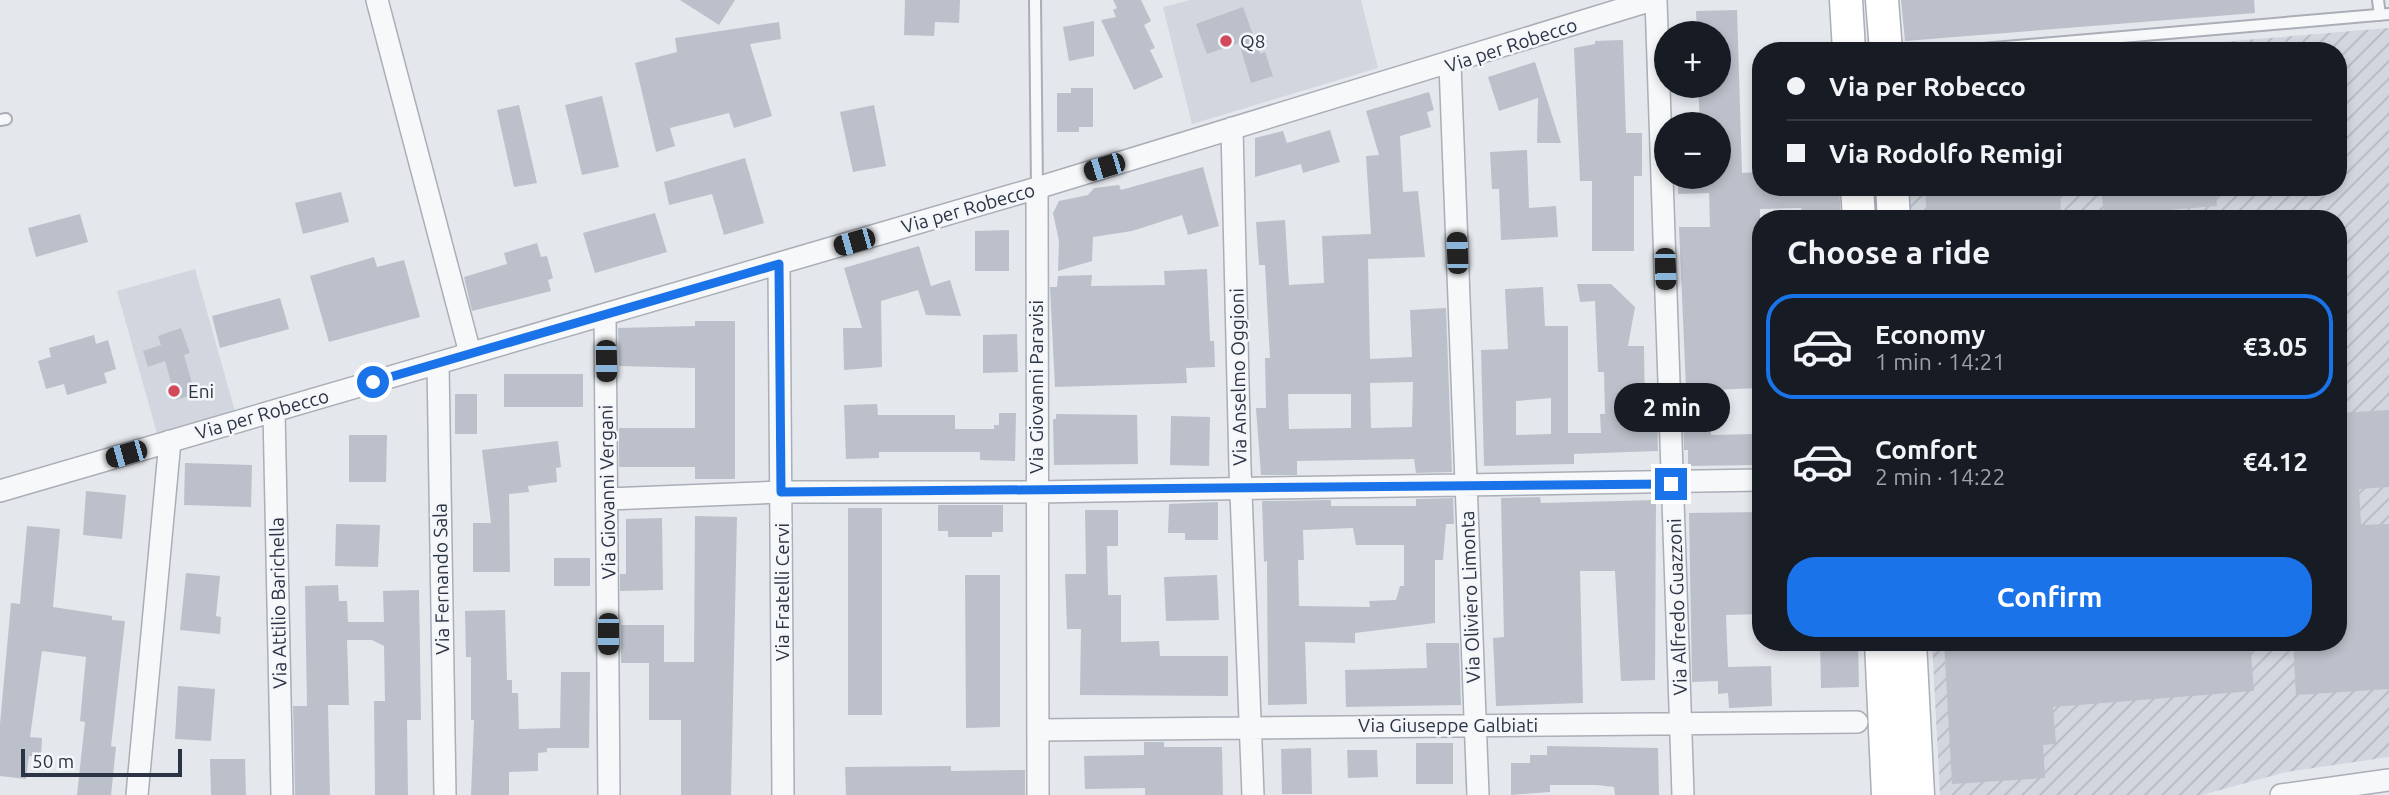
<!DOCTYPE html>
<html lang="en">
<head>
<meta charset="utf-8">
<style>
  :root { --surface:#171b24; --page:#242831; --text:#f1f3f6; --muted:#9ea1a6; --line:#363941; --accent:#1a73e8 }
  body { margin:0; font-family:Ubuntu,sans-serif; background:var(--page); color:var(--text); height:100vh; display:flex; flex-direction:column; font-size:26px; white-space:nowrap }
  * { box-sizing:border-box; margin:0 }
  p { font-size:23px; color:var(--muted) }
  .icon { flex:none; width:38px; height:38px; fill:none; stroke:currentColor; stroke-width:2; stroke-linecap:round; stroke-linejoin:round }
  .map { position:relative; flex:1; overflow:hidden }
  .drawer { position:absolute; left:1752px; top:210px; width:595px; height:441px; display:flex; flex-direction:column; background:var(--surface); border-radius:28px; box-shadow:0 4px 10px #0003 }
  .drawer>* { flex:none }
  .top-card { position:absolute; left:1752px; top:42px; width:595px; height:154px; border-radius:28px; box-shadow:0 4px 10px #0003; display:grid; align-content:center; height:154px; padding:0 35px; background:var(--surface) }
  .buttons { position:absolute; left:1654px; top:21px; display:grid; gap:14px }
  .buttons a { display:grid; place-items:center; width:77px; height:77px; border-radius:50%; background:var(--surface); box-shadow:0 4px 10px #0003; font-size:35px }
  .scale { position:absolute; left:21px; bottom:18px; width:161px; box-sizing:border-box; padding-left:7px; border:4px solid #2b3445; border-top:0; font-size:19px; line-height:24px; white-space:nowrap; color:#2b3445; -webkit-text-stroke:5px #f4f6f9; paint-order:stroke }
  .end { position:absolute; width:32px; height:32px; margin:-16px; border:9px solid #1a73e8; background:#fff; box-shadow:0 0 0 4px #fff }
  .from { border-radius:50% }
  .bubble { position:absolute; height:49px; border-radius:24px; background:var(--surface); box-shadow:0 4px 10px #0003; font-size:23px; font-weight:700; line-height:49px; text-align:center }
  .car { position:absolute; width:21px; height:42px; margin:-21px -10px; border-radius:9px; box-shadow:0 0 5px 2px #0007; background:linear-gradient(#222 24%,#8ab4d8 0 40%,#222 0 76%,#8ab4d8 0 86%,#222 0) }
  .top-card b { display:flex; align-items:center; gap:24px; height:66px; font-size:26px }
  .top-card b+b { border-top:2px solid var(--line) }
  .top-card i { width:18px; height:18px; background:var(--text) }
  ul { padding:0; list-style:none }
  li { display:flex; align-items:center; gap:21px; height:105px; margin:0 14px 10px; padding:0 21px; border:4px solid transparent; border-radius:28px }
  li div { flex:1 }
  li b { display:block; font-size:26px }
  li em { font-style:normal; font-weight:700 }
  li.current { border-color:var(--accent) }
  li>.icon { width:63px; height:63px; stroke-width:1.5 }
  h2 { padding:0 35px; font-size:32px; line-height:84px }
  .action { display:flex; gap:14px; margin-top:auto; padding:14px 35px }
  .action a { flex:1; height:80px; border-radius:28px; background:var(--accent); color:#fff; font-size:28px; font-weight:700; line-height:80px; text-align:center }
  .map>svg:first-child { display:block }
  .built { fill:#d2d6de }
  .industrial { fill:url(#industrial-furrows) }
  .building { fill:#bbc0ca; fill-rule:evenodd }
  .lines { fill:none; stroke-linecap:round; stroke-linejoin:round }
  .lane-casing { stroke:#a9aeb7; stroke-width:14 }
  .street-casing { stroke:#a9aeb7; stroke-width:24 }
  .secondary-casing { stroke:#a9aeb7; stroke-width:35 }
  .lane { stroke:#f7f8fa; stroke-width:10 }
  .street { stroke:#f7f8fa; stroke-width:21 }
  .secondary { stroke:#fff; stroke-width:32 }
  .route { stroke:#1a73e8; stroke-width:9 }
  .poi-dot { fill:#d1495b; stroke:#f4f6f9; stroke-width:2.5 }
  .labels { text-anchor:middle; stroke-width:5; stroke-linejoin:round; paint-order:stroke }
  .poi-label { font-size:19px; fill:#2b3445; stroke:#f4f6f9; text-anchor:start }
  .street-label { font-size:19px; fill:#2b3445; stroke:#f4f6f9 }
</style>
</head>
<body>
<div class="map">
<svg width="2389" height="795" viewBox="0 0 2389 795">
  <defs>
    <pattern id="industrial-furrows" width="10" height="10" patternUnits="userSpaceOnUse" patternTransform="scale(1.75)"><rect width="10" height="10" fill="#d2d6de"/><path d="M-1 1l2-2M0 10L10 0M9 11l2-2" fill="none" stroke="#b4b8c0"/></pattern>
  </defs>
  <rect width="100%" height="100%" fill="#e4e7ec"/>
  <!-- built -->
  <path class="built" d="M 1190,0 L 1361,0 L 1378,68 L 1192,124 L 1163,7 Z
    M 195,269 L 236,415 L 158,437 L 117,291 Z"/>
  <!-- industrial -->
  <path class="industrial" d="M 2389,28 L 2389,757 L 2286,772 L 2202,795 L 1940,795 L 1932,642 L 2338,642 L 2338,219 L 1910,219 L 1908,187 L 2338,187 L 2338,51 L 2114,51 Z"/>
  <!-- building -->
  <path class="building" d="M 680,0 L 735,0 L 719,25 Z
    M 905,0 L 960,0 L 959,23 L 935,22 L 934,36 L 904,35 Z
    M 1113,0 L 1141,0 L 1151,21 L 1144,25 L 1155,48 L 1150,50 L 1163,77 L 1134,90 L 1101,20 L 1116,17 L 1113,10 L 1117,8 Z
    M 1901,0 L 2254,0 L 2255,13 L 1905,41 Z
    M 1243,7 L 1260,54 L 1265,52 L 1273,76 L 1251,83 L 1239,43 L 1207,54 L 1196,24 Z
    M 1737,10 L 1742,173 L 1760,172 L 1760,187 L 1839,187 L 1841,219 L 1805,219 L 1801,208 L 1760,209 L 1760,388 L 1711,390 L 1711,435 L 1755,434 L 1755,465 L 1688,466 L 1688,450 L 1684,450 L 1683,411 L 1687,411 L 1679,227 L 1710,227 L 1709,193 L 1678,194 L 1678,177 L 1718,177 L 1718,124 L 1700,124 L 1698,86 L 1718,86 L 1718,33 L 1697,33 L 1696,11 Z
    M 1094,21 L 1094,56 L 1069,61 L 1063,27 Z
    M 779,22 L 781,39 L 750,44 L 772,116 L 734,128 L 729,113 L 670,128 L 675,146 L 656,152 L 635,63 L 677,52 L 675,38 Z
    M 1623,40 L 1626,133 L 1642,133 L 1642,176 L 1634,176 L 1634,251 L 1592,251 L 1592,181 L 1580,181 L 1574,48 L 1595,44 L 1595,41 Z
    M 1535,62 L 1541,81 L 1561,143 L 1537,143 L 1538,98 L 1499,111 L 1488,77 Z
    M 1071,88 L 1093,88 L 1093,127 L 1079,127 L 1079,132 L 1057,132 L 1057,93 L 1071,93 Z
    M 1429,92 L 1434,110 L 1427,112 L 1431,127 L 1400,136 L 1403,192 L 1418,191 L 1425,257 L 1368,259 L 1370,359 L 1412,357 L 1410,310 L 1446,308 L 1452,472 L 1416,473 L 1414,459 L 1297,461 L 1297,475 L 1261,475 L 1256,408 L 1266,408 L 1265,358 L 1270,358 L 1265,265 L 1259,265 L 1256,222 L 1285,220 L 1289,285 L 1324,283 L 1322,236 L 1371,234 L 1366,156 L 1379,155 L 1366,111 ZM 1413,382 L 1412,427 L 1371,428 L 1370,383 ZM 1288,394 L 1351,394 L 1351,428 L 1289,429 Z
    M 602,96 L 619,167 L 582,175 L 565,105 Z
    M 519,105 L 537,183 L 514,187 L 497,110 Z
    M 874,105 L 886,166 L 853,172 L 840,112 Z
    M 1330,130 L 1340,162 L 1303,173 L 1301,164 L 1255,177 L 1255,138 L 1283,131 L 1287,143 Z
    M 1527,150 L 1529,208 L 1556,206 L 1558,237 L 1501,240 L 1499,189 L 1492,189 L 1490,152 Z
    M 745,158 L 764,223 L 724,235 L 712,194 L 669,205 L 664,182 Z
    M 1203,167 L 1219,226 L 1188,235 L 1182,215 L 1132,231 L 1093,237 L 1092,261 L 1058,271 L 1059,241 L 1053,213 L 1059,201 L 1088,195 L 1094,188 L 1119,185 L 1121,190 Z
    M 1925,187 L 2060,187 L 2061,219 L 1927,219 Z
    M 2101,187 L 2215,187 L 2217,206 L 2104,215 Z
    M 341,192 L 349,222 L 303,234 L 295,203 Z
    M 655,213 L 667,252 L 595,273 L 583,233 Z
    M 80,214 L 88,242 L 36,257 L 28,228 Z
    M 1009,230 L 1009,271 L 975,271 L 975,231 Z
    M 537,243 L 541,257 L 547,256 L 553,278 L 548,280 L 551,291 L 472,311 L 464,277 L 507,264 L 504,253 Z
    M 919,246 L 931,286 L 950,280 L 961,316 L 926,315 L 918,290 L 881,301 L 882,367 L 844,370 L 843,328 L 862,328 L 844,268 Z
    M 374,257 L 377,267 L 404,260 L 420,317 L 329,342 L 310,276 Z
    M 1207,269 L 1210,341 L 1214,341 L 1215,367 L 1186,368 L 1187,383 L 1055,387 L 1050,287 L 1057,287 L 1058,276 L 1092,275 L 1091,286 L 1165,285 L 1164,271 Z
    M 1577,284 L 1611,284 L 1635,307 L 1628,346 L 1644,346 L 1645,412 L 1657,412 L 1658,451 L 1574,454 L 1574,464 L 1484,466 L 1481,350 L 1508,349 L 1505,289 L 1543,287 L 1545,326 L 1568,326 L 1568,433 L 1601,433 L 1600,414 L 1605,414 L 1604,372 L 1598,372 L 1595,301 L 1580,302 ZM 1551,398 L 1551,434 L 1516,435 L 1516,401 Z
    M 280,298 L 289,329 L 220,348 L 212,316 Z
    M 695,321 L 735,321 L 735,479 L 695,479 L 695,467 L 619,467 L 619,428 L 695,428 L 695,368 L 619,366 L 618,328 L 695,326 Z
    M 181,328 L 190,353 L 184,355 L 195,394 L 176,400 L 165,361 L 148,367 L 143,351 L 161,345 L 158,336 Z
    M 1017,334 L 1018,372 L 983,373 L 983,335 Z
    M 94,335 L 96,344 L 108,340 L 116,369 L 104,373 L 107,383 L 67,395 L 64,384 L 46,389 L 38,361 L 51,357 L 49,348 Z
    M 504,374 L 583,374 L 583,407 L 504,407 Z
    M 455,394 L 477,394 L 477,434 L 455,434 Z
    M 877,404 L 878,415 L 955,415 L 955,429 L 994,429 L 994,425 L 999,425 L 999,413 L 1016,413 L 1015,461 L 980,460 L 980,452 L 879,452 L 879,458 L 846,459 L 844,405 Z
    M 2389,410 L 2389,487 L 2359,489 L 2361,525 L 2389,524 L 2389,689 L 2296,695 L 2293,642 L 2338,642 L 2338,413 Z
    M 1056,414 L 1137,415 L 1138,464 L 1054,465 L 1053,419 L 1056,419 Z
    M 1171,416 L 1210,417 L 1209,466 L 1170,465 Z
    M 349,435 L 387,435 L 386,482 L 349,482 Z
    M 558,441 L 561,467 L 556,468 L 557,482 L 528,486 L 529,492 L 509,494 L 510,572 L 473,572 L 473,523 L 491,523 L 482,450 Z
    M 185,463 L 252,465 L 251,507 L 184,505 Z
    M 86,491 L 126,495 L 122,539 L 83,535 Z
    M 1540,497 L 1541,503 L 1656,500 L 1655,680 L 1621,681 L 1615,571 L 1580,571 L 1583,703 L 1496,706 L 1493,638 L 1504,637 L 1501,498 Z
    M 1453,498 L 1454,524 L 1446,524 L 1443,560 L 1435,560 L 1435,623 L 1355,633 L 1355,643 L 1305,642 L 1307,704 L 1268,705 L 1267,561 L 1264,562 L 1262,501 L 1331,500 L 1331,506 L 1416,506 L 1416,499 ZM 1353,528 L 1356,545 L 1404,545 L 1404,586 L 1400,586 L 1396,600 L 1369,601 L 1370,607 L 1299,606 L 1298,560 L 1304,560 L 1303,530 Z
    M 1218,502 L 1218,540 L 1185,540 L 1185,533 L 1168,533 L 1169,504 Z
    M 938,505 L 1003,505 L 1003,532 L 992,532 L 992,537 L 948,537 L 948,531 L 938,531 Z
    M 848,508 L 882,508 L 882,715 L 848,715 Z
    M 1085,510 L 1118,510 L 1118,546 L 1107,546 L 1108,595 L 1121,595 L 1121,642 L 1159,641 L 1160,656 L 1228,656 L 1228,696 L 1080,695 L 1081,629 L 1067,629 L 1065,574 L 1086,574 Z
    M 1760,512 L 1760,614 L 1726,615 L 1728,667 L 1771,666 L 1772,706 L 1729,708 L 1728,693 L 1718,694 L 1718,681 L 1692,682 L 1689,513 Z
    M 695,516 L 737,517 L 731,795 L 681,795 L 681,720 L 649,720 L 649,663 L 621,663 L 621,625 L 664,625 L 664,662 L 694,662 Z
    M 662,518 L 663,590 L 620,591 L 620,574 L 626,574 L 626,519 Z
    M 336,524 L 380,525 L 378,567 L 335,566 Z
    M 27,526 L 60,529 L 53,607 L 112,616 L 112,620 L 125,621 L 111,746 L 116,747 L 111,795 L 77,795 L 85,722 L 80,721 L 86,657 L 42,651 L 30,737 L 42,738 L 41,757 L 29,756 L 26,779 L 0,776 L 0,724 L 11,603 L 20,604 Z
    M 554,558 L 590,558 L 590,586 L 554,586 Z
    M 186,573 L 220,576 L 216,616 L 221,617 L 220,634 L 180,630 Z
    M 965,575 L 1000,575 L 1000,727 L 966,728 Z
    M 1217,575 L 1219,620 L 1166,621 L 1164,577 Z
    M 338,585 L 339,601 L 347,601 L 348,622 L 384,622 L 383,591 L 419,590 L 421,720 L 407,720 L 408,795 L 375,795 L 374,701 L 385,701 L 384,646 L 372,640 L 347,640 L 349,705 L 328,705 L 330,795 L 295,795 L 293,706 L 307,706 L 305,586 Z
    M 505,610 L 507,680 L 512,680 L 512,693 L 518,693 L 519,729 L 560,728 L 561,672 L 590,672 L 589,748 L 547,748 L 547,752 L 538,753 L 538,771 L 509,772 L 509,795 L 471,795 L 474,720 L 471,720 L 471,657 L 466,657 L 465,611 Z
    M 1820,642 L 1858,642 L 1859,687 L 1821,688 Z
    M 1944,642 L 2250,642 L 2254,691 L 2053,707 L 2056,744 L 2043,745 L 2045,778 L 1952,784 Z
    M 1426,643 L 1459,643 L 1461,705 L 1346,707 L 1345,670 L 1427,668 Z
    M 178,686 L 215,689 L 211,741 L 175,739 Z
    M 1144,742 L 1164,742 L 1164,747 L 1222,747 L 1223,795 L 1145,795 L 1145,788 L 1085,789 L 1084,756 L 1144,755 Z
    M 1416,743 L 1453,743 L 1453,784 L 1416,784 Z
    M 1547,746 L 1658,748 L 1659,795 L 1615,795 L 1614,787 L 1597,785 L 1550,785 L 1550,792 L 1511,795 L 1511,763 L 1530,763 L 1530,755 L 1547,755 Z
    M 1311,748 L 1312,794 L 1282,794 L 1281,749 Z
    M 1347,750 L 1377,750 L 1378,777 L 1348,778 Z
    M 210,759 L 245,759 L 246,795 L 211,795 Z
    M 951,766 L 951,771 L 1025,770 L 1025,795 L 846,795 L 845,767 Z"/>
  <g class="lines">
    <defs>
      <path id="lane" d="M 1035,0 L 1037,188
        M 2378,0 L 2380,15
        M 1959,51 L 2389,14
        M 0,120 L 6,119"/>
      <path id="street" d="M 377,0 L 470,353
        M 1656,0 L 1683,795
        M 1450,64 L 1478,795
        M 1232,128 L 1240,468 L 1253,795
        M 1037,188 L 1038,795
        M 779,264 L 783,795
        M 605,315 L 609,795
        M 438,363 L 445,795
        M 274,411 L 282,795
        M 0,491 L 1037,188 L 1652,0
        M 608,499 L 781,492 L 1036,492 L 1760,480
        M 1038,730 L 1857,722
        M 137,795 L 170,441
        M 2281,795 L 2389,780"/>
      <path id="secondary" d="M 1846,0 L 1849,51
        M 1882,0 L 1886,51
        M 1857,187 L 1859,219
        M 1892,187 L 1894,219
        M 1881,642 L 1888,795
        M 1910,642 L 1918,795"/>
    </defs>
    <!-- lane casing -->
    <use href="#lane" class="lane-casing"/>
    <!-- street casing -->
    <use href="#street" class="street-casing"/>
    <!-- secondary casing -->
    <use href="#secondary" class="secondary-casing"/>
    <!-- lane -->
    <use href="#lane" class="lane"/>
    <!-- street -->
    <use href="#street" class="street"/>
    <!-- secondary -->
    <use href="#secondary" class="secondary"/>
  </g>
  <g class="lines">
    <!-- route -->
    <path class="route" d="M 373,382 L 779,264 L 781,492 L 1671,484"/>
  </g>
  <!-- markers -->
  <g class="poi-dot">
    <circle cx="1226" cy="41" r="7"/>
    <circle cx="174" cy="391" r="7"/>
  </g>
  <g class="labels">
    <!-- poi labels -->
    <g class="poi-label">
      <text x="1240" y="48">Q8</text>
      <text x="188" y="398">Eni</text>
    </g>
    <!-- street labels -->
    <g class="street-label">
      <text transform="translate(1511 45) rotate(-18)" y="7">Via per Robecco</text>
      <text transform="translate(968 208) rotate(-16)" y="7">Via per Robecco</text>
      <text transform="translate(1238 377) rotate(-91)" y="7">Via Anselmo Oggioni</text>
      <text transform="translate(1036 387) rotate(-90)" y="7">Via Giovanni Paravisi</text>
      <text transform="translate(262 414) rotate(-16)" y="7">Via per Robecco</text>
      <text transform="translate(607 492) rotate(-91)" y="7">Via Giovanni Vergani</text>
      <text transform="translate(441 579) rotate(-91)" y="7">Via Fernando Sala</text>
      <text transform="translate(782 592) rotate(-90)" y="7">Via Fratelli Cervi</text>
      <text transform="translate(1470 597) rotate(-92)" y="7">Via Oliviero Limonta</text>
      <text transform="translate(278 603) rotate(-91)" y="7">Via Attilio Barichella</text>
      <text transform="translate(1677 607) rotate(-92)" y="7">Via Alfredo Guazzoni</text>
      <text x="1448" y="732">Via Giuseppe Galbiati</text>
    </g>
  </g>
</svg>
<div class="buttons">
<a>+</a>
<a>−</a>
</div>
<div class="scale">50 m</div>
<i class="end from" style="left:373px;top:382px"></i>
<i class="end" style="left:1671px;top:484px"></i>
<div class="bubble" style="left:1614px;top:383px;width:116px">2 min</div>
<i class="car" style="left:1104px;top:167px;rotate:253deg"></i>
<i class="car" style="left:854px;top:242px;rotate:254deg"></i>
<i class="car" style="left:1457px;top:253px;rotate:358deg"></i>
<i class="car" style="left:1665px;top:269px;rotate:178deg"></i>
<i class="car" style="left:606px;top:361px;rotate:179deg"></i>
<i class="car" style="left:126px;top:454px;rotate:254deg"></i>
<i class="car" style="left:608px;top:634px;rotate:180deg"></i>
<div class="top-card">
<b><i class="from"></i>Via per Robecco</b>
<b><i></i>Via Rodolfo Remigi</b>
</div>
<section class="drawer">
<h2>Choose a ride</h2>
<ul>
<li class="current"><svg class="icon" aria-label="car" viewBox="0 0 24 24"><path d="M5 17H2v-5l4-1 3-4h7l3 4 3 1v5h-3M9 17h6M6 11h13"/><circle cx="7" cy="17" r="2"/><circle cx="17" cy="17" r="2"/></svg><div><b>Economy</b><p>1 min · 14:21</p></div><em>€3.05</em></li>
<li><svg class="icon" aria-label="car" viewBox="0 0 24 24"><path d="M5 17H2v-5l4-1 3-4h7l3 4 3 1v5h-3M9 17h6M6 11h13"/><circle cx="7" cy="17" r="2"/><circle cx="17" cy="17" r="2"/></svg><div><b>Comfort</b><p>2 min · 14:22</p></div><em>€4.12</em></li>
</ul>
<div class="action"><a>Confirm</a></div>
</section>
</div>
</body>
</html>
